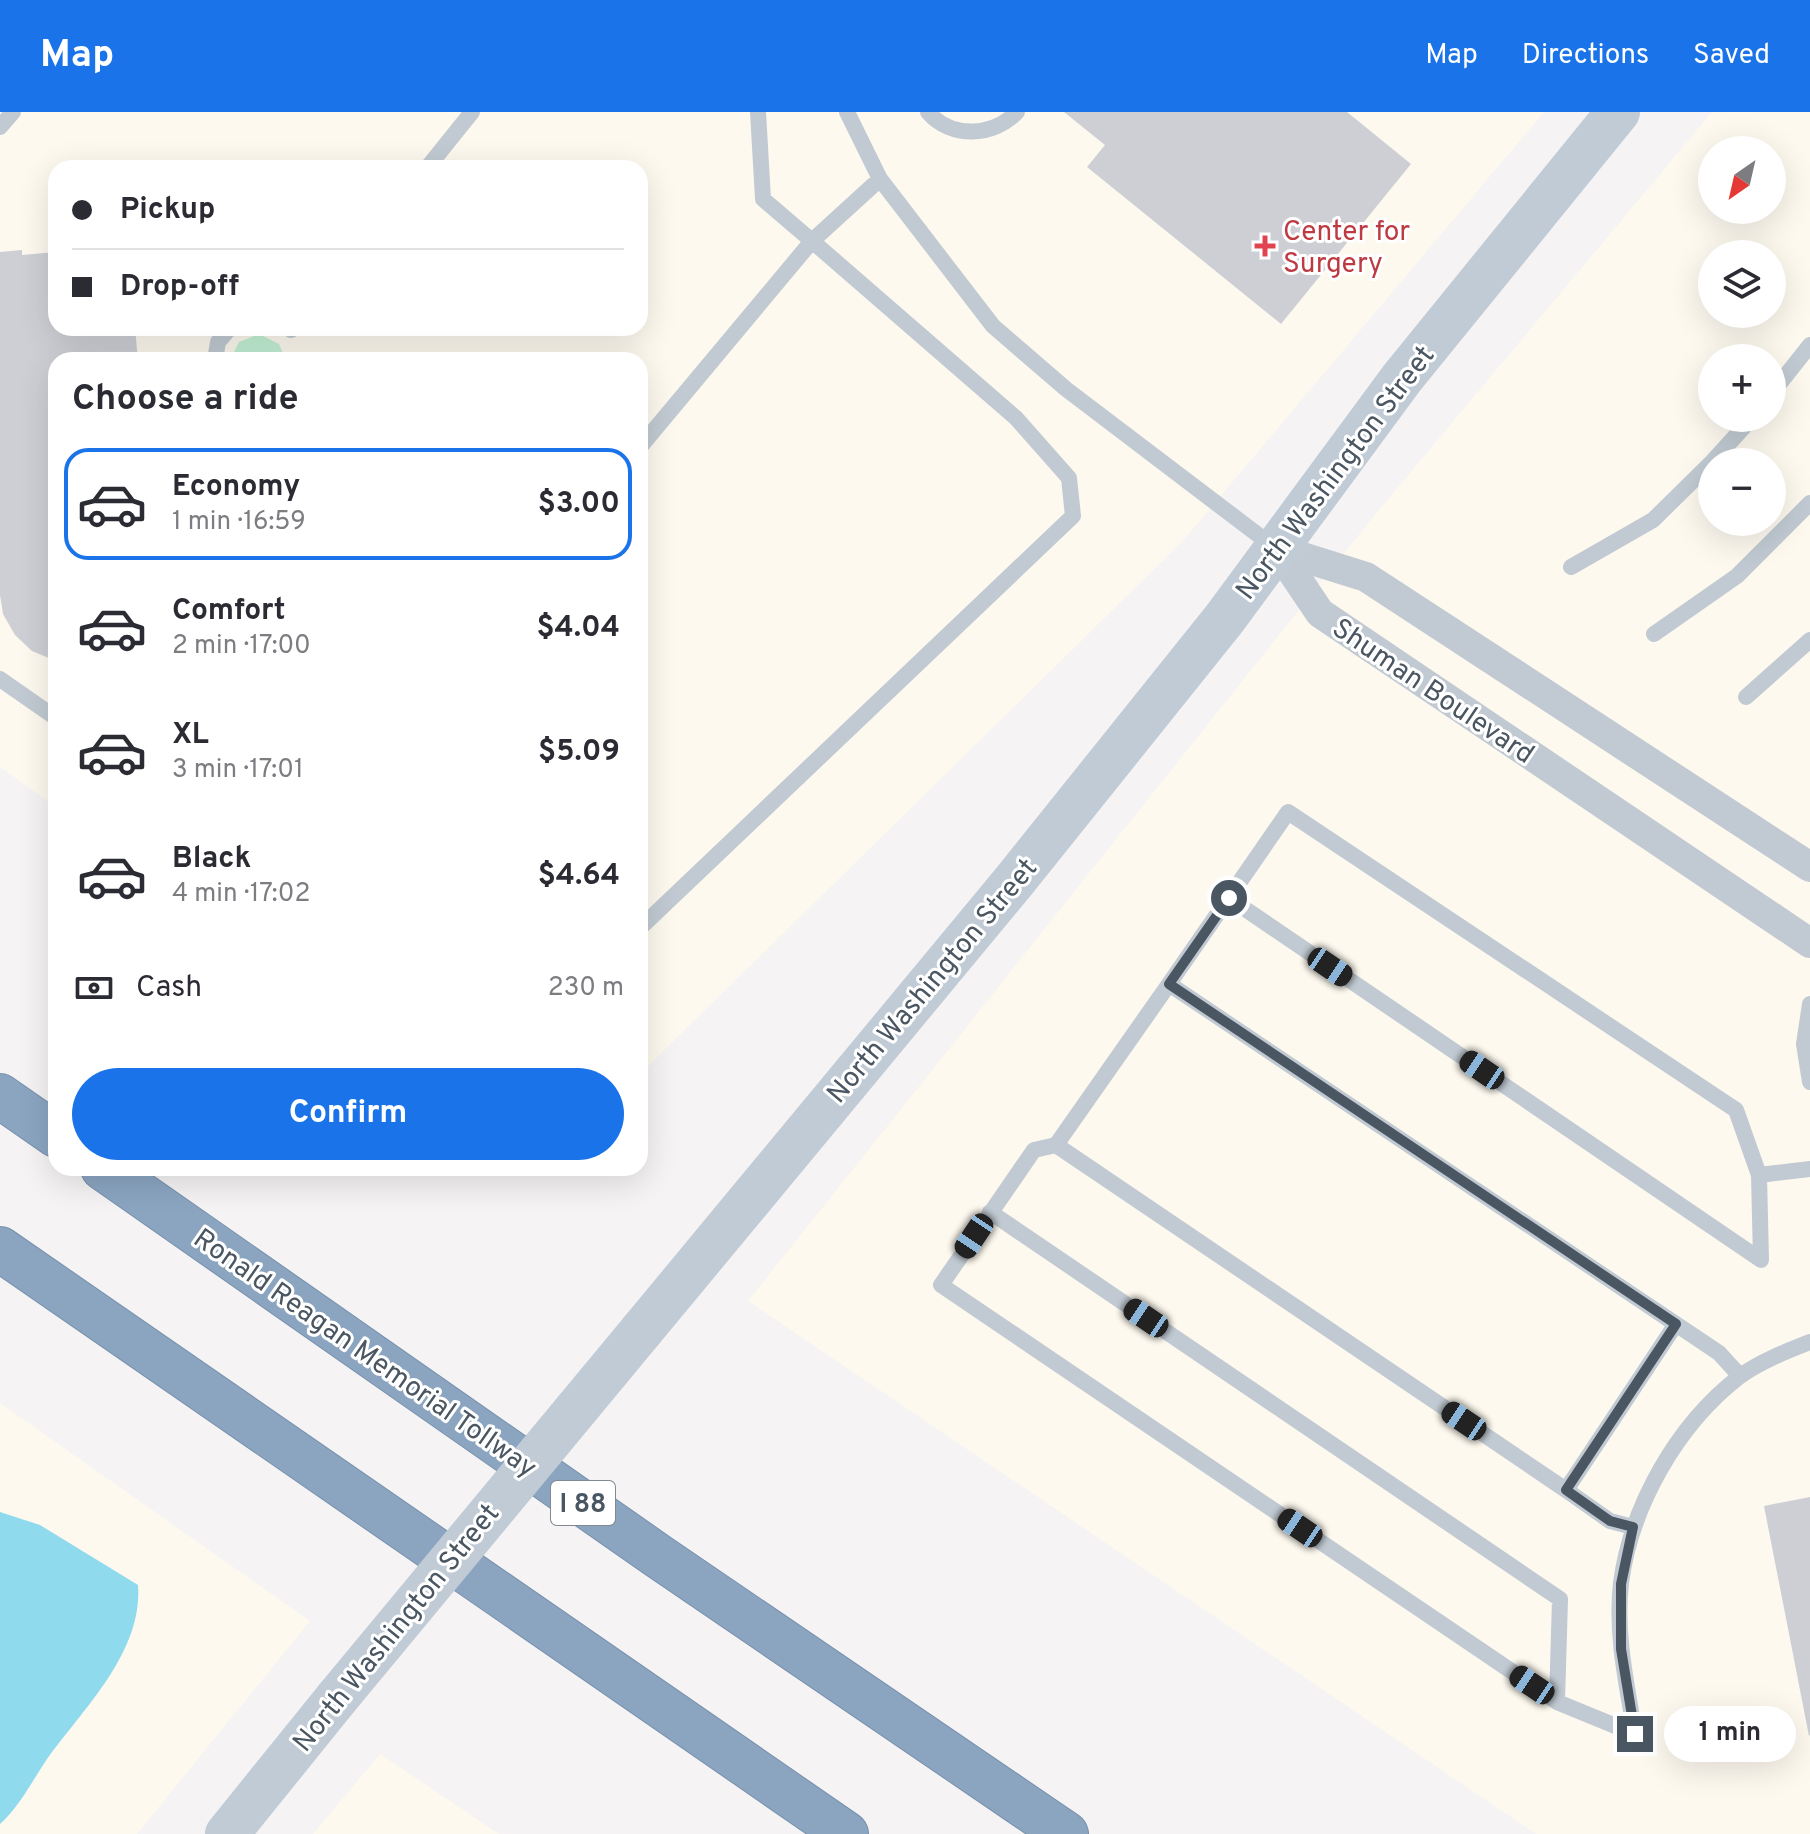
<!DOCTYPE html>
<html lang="en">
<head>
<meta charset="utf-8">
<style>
  :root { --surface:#fff; --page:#f2f2f3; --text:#2b2b33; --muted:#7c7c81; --line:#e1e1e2; --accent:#1a73e8 }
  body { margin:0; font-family:Overpass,sans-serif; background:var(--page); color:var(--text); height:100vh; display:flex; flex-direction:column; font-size:30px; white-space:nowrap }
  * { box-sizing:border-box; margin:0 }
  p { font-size:26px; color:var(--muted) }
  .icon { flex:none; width:44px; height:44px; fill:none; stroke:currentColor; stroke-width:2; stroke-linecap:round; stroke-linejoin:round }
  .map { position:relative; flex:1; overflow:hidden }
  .details { position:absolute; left:48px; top:240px; width:600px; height:824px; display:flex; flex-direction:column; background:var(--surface); border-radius:24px; box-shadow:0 8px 32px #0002 }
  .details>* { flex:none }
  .top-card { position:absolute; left:48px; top:48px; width:600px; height:176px; border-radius:24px; box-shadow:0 8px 32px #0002; display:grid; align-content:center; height:176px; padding:0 24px; background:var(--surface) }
  .needle { width:52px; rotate:214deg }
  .controls { position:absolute; left:1698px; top:24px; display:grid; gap:16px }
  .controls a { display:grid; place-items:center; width:88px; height:88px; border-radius:50%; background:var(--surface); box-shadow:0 8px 32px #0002; font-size:40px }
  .end { position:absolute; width:36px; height:36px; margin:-18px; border:10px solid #4a5661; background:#fff; box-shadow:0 0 0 4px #fff }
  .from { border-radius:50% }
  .bubble { position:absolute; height:56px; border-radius:28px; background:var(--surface); box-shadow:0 8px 32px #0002; font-size:26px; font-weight:700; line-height:56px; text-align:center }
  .car { position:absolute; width:24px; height:48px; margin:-24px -12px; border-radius:10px; box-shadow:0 0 6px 2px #0007; background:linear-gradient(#222 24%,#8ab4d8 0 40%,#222 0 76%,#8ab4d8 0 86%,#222 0) }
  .top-card b { display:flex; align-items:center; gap:28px; height:76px; font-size:30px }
  .top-card b+b { border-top:2px solid var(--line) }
  .top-card i { width:20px; height:20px; background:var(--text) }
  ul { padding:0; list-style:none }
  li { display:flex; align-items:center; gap:24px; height:112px; margin:0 16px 12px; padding:0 8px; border:4px solid transparent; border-radius:24px }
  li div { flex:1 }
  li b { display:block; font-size:30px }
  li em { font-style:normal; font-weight:700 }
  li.on { border-color:var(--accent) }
  li>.icon { width:72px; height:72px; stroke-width:1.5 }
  h2 { padding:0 24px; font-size:36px; line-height:96px }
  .pay { display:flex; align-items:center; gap:20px; height:88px; padding:0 24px; font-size:30px }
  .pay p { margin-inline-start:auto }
  .action { display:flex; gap:16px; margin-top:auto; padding:16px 24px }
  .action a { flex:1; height:92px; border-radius:48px; background:var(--accent); color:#fff; font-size:32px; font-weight:700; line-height:92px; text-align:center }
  header { display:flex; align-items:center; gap:48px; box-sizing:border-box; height:112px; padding:0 40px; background:var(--accent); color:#fff }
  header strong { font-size:38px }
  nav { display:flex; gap:44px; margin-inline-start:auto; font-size:28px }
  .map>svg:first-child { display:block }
  .commercial { fill:#fdf9ef; fill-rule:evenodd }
  .green { fill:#c3f1d5 }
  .water { fill:#90daee }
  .building { fill:#cdcfd5 }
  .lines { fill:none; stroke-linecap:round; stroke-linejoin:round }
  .motorway-casing { stroke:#7690ad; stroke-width:46 }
  .service { stroke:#c1cad2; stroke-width:16 }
  .minor { stroke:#c1cad2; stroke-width:30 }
  .secondary { stroke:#c1cbd6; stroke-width:44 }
  .motorway { stroke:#8ba5c1; stroke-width:44 }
  .secondary-bridge { stroke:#c1cbd6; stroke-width:44 }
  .route { stroke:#4a5661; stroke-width:10 }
  .health-dot { fill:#e0444e; stroke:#fff; stroke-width:3 }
  .labels { text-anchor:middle; stroke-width:6; stroke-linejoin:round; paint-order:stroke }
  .shield { fill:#fff; stroke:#808990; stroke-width:2 }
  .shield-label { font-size:26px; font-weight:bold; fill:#4a5661 }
  .health-label { font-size:28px; fill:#be3a42; stroke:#fff; text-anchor:start }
  .street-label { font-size:28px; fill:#4a5661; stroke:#fff }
</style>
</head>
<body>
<header>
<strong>Map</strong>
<nav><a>Map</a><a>Directions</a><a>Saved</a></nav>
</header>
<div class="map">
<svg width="1810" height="1722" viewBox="0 0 1810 1722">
  <rect width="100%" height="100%" fill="#f5f3f3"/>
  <!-- commercial -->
  <path class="commercial" d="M 0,0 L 1544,0 L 1182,430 L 640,962 L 640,248 L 56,248 L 56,695 L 0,655 ZM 56,56 L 640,56 L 640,216 L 56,216 Z
    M 1712,0 L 1810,0 L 1810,1722 L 1536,1722 L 748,1189 L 1369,410 ZM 1712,38 L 1772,38 L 1772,98 L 1712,98 ZM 1712,142 L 1772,142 L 1772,202 L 1712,202 ZM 1712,246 L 1772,246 L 1772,306 L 1712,306 ZM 1712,350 L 1772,350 L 1772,410 L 1712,410 Z
    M 0,1291 L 310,1509 L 137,1722 L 0,1722 Z
    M 380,1642 L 499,1722 L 313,1722 Z"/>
  <!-- green -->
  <path class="green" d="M 259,222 L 279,232 L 286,248 L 230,248 L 239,230 Z"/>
  <!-- water -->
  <path class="water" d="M 0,1400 L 40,1413 L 138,1473 C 143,1540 83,1597 47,1647 C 32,1669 20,1694 0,1712 Z"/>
  <!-- building -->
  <path class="building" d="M 1064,0 L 1347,0 L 1411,52 L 1281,212 L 1087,55 L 1105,33 Z
    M 22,138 L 22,143 L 56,140 L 56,216 L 135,216 L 138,248 L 56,248 L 56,549 L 32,539 L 15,523 L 3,502 L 0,483 L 0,140 Z
    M 1810,1385 L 1810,1623 L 1809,1624 L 1764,1394 Z"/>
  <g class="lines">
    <defs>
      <path id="motorway" d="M 0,984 L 56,1023
        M 103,1056 L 658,1444 L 1066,1722
        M 0,1137 L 846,1722"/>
    </defs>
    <!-- motorway casing -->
    <use href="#motorway" class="motorway-casing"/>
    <!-- service -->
    <path class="service" d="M 847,0 L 880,67 L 993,214 L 1066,277 L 1274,435
      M 928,0 C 951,27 993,25 1017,0
      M 0,15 L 13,0
      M 427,56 L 472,0
      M 291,218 L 293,216
      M 215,248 L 218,230 L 230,216
      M 1772,281 L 1810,233
      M 640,335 L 812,129 L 763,87 L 758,0
      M 1712,350 L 1752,306
      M 1571,455 L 1653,408 L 1712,350
      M 1654,522 L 1737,464 L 1810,391
      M 0,567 L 56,606
      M 1746,585 L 1810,528
      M 1229,786 L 1761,1148 L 1759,1063
      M 640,816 L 1073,404 L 1069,366 L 1016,306 L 812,129 L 880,67
      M 1169,872 L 1056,1033 L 1566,1378
      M 1810,892 L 1804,932 L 1810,970
      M 1056,1033 L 1034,1038 L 941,1173 L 1557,1590 L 1635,1622
      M 990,1100 L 1560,1487 L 1557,1590
      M 1740,1264 L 1719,1241 L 1169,872 L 1288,700 L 1736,998 L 1759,1063 L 1810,1057
      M 1633,1415 L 1610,1409 L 1566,1378 L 1676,1212
      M 1635,1622 C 1627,1574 1615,1521 1621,1471 C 1631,1394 1677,1313 1739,1265 C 1759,1250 1787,1239 1810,1230"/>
    <!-- minor -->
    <path class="minor" d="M 1277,437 L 1320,501 L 1810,831
      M 1277,437 L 1366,465 L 1810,755"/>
    <!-- secondary -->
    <path class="secondary" d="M 642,1218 L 1015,768 L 1225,506 L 1402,266 L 1618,0
      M 227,1722 L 336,1587"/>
    <!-- motorway -->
    <use href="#motorway" class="motorway"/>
    <!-- secondary-bridge -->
    <path class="secondary-bridge" d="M 336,1587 L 642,1218"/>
  </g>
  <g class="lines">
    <!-- route -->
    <path class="route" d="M 1229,786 L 1169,872 L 1676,1212 L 1566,1378 L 1610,1409 L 1633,1415 L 1621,1472 L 1621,1537 L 1635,1622"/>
  </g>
  <!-- markers -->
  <path class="health-dot" d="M1261 122h8v8h8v8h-8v8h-8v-8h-8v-8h8z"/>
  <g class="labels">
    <!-- shield labels -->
    <rect class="shield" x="551" y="1369" width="64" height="44" rx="6"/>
    <g class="shield-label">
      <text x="583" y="1400">I 88</text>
    </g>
    <!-- health labels -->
    <g class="health-label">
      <text x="1283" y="128">Center for<tspan x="1283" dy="32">Surgery</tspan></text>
    </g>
    <!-- street labels -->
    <g class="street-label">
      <text transform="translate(1334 360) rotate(-53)" y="10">North Washington Street</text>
      <text transform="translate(1434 578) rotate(34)" y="10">Shuman Boulevard</text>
      <text transform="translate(931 868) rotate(-50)" y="10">North Washington Street</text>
      <text transform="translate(366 1240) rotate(35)" y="10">Ronald Reagan Memorial Tollway</text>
      <text transform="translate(395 1515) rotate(-51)" y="10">North Washington Street</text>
    </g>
  </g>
</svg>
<div class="controls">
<a><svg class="needle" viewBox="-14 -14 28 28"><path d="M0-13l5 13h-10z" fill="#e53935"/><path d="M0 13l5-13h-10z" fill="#7c7c81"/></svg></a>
<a><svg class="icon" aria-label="layers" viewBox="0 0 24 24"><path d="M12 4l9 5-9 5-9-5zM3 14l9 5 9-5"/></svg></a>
<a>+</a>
<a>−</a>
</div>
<i class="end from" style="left:1229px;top:786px"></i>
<i class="end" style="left:1635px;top:1622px"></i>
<div class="bubble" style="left:1664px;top:1594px;width:132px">1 min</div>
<i class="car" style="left:1330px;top:855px;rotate:124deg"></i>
<i class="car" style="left:1482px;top:958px;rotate:304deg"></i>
<i class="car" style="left:974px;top:1124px;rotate:214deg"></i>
<i class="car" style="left:1146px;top:1206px;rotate:304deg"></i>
<i class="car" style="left:1464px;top:1309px;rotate:304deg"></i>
<i class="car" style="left:1300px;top:1416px;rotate:304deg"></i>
<i class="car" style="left:1532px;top:1573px;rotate:304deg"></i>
<div class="top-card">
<b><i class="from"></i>Pickup</b>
<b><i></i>Drop-off</b>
</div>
<section class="details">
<h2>Choose a ride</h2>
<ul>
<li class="on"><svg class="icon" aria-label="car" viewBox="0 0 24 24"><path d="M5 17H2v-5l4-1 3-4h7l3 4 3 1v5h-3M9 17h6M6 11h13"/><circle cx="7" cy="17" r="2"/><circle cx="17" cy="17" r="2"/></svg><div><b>Economy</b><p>1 min · 16:59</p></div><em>$3.00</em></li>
<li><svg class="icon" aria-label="car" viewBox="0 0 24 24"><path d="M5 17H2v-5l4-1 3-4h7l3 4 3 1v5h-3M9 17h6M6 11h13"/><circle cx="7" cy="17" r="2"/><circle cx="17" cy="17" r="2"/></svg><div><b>Comfort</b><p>2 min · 17:00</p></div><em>$4.04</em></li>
<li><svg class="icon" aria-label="car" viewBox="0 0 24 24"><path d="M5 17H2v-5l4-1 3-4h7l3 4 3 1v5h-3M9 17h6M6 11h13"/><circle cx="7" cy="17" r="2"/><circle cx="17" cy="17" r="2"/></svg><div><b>XL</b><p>3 min · 17:01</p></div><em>$5.09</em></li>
<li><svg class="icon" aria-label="car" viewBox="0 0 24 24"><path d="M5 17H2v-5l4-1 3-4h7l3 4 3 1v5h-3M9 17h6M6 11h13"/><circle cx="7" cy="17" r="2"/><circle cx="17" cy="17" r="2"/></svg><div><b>Black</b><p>4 min · 17:02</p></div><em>$4.64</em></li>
</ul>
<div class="pay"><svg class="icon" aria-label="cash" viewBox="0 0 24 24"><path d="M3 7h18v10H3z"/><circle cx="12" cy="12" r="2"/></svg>Cash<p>230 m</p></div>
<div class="action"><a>Confirm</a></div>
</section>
</div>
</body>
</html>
